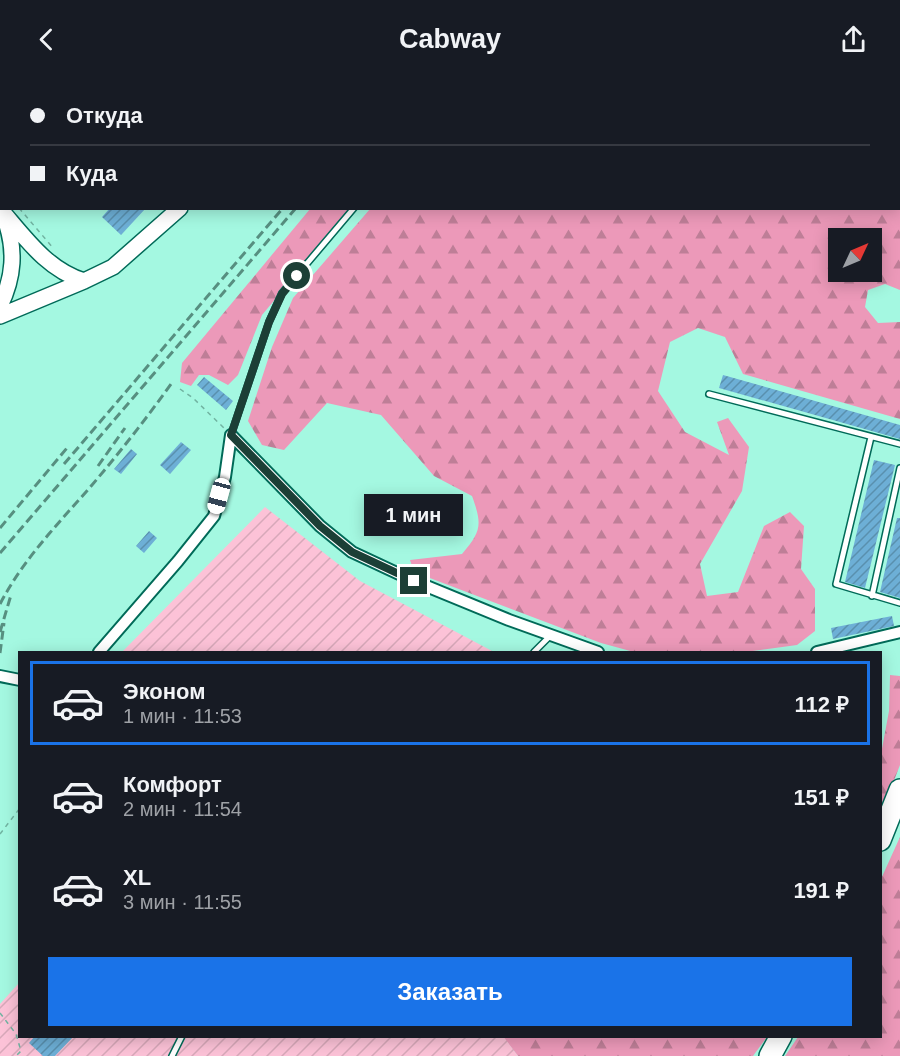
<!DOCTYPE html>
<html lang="ru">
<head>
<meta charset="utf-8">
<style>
  :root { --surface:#171b24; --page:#20242c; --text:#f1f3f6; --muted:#9ea1a6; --line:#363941; --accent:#1a73e8 }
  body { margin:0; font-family:Helvetica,sans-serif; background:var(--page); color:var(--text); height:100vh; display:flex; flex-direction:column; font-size:22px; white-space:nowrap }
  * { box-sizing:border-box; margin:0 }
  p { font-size:20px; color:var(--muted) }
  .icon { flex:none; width:33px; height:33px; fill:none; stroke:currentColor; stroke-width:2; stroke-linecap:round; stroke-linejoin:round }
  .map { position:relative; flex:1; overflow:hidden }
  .side { position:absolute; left:18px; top:573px; width:864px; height:387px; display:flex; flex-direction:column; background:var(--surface); border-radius:0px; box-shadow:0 3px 15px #0003 }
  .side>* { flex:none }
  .guide { position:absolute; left:0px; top:0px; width:900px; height:132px; box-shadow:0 3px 15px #0003; display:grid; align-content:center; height:132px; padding:0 30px; background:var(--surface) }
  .needle { width:39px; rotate:46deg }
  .buttons { position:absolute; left:828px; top:150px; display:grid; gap:12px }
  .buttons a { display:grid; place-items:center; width:54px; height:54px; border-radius:0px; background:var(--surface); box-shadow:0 3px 15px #0003; font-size:30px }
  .end { position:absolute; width:27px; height:27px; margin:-14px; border:8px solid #1c3f36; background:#fff; box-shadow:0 0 0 3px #fff }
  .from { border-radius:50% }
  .bubble { position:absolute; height:42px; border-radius:0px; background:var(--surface); box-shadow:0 3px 15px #0003; font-size:20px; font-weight:700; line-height:42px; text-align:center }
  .car { position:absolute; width:18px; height:36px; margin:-18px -9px; border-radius:8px; box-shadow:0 0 4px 2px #0007; background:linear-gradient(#fff 24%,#345 0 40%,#fff 0 76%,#345 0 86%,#fff 0) }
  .guide b { display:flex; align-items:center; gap:21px; height:57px; font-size:22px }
  .guide b+b { border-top:2px solid var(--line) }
  .guide i { width:15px; height:15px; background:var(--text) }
  ul { padding:10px 0 0; list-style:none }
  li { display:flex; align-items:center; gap:18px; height:84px; margin:0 12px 9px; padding:0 18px; border:3px solid transparent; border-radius:0px }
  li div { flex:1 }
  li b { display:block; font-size:22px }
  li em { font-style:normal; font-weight:700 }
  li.on { border-color:var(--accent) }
  li>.icon { width:54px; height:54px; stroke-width:1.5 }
  .cta { display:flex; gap:12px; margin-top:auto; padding:12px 30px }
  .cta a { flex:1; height:69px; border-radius:0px; background:var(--accent); color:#fff; font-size:24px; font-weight:700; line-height:69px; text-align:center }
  header { display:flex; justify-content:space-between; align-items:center; height:78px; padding:0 30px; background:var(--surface); font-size:27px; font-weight:700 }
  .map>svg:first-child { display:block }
  .forest { fill:url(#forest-firs); fill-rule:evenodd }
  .garden { fill:url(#garden-furrows) }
  .building { fill:url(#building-hatch) }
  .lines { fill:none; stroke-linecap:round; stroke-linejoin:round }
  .lane-casing { stroke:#016a58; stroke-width:8 }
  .street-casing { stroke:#016a58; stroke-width:14 }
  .secondary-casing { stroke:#016a58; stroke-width:18 }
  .highway-casing { stroke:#016a58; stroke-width:24 }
  .path { stroke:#71b3a1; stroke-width:1.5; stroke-dasharray:4.5 4.5; stroke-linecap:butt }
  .lane { stroke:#fff; stroke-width:5 }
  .street { stroke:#fff; stroke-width:10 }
  .secondary { stroke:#fff; stroke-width:15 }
  .highway { stroke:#fff; stroke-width:21 }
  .rail { stroke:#578f80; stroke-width:3; stroke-dasharray:9 4.5; stroke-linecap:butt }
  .route { stroke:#1c3f36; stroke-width:8 }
</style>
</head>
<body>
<header><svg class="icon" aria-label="back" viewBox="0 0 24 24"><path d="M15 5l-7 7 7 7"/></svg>Cabway<svg class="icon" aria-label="share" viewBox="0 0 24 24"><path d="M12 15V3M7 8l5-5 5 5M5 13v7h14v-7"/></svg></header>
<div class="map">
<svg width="900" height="978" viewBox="0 0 900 978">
  <defs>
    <pattern id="forest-firs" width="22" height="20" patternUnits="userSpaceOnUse" patternTransform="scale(1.5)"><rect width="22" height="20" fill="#ec99b9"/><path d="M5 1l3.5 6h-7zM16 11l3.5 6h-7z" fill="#be7e97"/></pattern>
    <pattern id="garden-furrows" width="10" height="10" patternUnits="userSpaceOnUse" patternTransform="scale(1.5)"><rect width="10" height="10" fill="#fcc2d7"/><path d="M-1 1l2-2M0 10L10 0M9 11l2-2" fill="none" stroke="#d7a8b9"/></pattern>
    <pattern id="building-hatch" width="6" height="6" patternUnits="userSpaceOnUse" patternTransform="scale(1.5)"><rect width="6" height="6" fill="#6dafd6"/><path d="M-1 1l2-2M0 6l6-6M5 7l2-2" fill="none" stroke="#5990ae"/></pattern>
  </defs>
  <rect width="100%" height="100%" fill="#a4f8e1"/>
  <!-- forest -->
  <path class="forest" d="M 481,0 L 834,0 L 480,1 Z
    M 310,131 L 351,131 L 262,237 L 238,297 L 228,307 L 209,297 L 199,297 L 191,308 L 180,304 L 182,285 Z
    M 883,131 L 886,132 L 900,131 L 900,212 L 885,206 L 868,212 L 865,229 L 878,245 L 900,244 L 900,341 L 743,296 L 725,259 L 698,250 L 670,264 L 658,313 L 685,354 L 729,377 L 717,344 L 728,340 L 749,369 L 742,413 L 700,486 L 707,518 L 738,514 L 764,448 L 790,434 L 804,448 L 801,491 L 815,511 L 815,553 L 797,567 L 745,574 L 634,574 L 601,565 L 414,494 L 410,482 L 462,476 C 482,453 482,446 472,418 L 434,398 L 381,337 L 327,325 L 284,372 L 262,367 L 248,343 L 272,269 L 293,220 L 370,131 ZM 838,160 L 872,160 L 872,194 L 838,194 Z
    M 890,597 L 900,598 L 900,687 L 881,736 L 881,676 L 889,633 Z
    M 900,759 L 900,978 L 785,978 L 798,959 L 880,958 L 881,801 Z
    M 503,959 L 767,959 L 753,978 L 518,978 Z"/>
  <!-- garden -->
  <path class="garden" d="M 265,429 L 360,503 L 494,574 L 122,574 Z
    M 19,905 L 20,958 L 503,958 L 518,978 L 0,978 L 0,926 Z"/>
  <!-- building -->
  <path class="building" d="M 110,130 L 146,130 L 121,157 L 102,139 Z
    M 723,297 L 900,347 L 900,361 L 719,310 Z
    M 204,299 L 233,323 L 226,332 L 197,307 Z
    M 181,364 L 191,372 L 170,396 L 160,387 Z
    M 131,371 L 137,376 L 121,396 L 114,391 Z
    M 874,382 L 895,387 L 865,510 L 845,504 Z
    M 897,440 L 900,440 L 900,520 L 880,514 Z
    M 149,453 L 157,460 L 144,475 L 136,468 Z
    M 892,538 L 894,548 L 833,561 L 831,550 Z
    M 35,958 L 74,958 L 55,978 L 43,978 L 29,965 Z"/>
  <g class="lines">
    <defs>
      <path id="lane" d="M 12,0 L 13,2
        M 226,0 L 228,2
        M 60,2 L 61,0
        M 468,2 L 469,0
        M 709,316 L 900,366
        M 231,357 L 269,244 L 282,215 L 354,130
        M 871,359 L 836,506 L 900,525
        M 872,518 L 900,390
        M 534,574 L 550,558
        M 172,978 L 182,958"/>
      <path id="street" d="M 231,357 L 320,448 L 352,474 L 414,503 L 509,542 L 598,574
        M 99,574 L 178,483 L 214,438 L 225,399 L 231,357
        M 817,574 L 900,554
        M 0,598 L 20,602"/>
      <path id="secondary" d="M 304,2 L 305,0
        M 2,133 C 26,161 48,192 84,203
        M 0,228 C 14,199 16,172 5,141
        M 0,238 L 84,203 L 113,189 L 180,130"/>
      <path id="highway" d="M 880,762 L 900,712
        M 770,978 L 781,958"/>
    </defs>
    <!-- lane casing -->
    <use href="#lane" class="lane-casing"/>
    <!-- street casing -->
    <use href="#street" class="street-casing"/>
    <!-- secondary casing -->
    <use href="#secondary" class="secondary-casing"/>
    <!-- highway casing -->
    <use href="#highway" class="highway-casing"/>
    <!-- path -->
    <path class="path" d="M 0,108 L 2,110
      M 19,130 L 54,171
      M 180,311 L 193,320 L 224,350
      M 0,756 L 20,730
      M 0,935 L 16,956 L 21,973 L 16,978"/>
    <!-- lane -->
    <use href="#lane" class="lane"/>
    <!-- street -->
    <use href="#street" class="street"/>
    <!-- secondary -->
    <use href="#secondary" class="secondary"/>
    <!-- highway -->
    <use href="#highway" class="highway"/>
    <!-- rail -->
    <path class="rail" d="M 370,2 L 370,0
      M 394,2 L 395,0
      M 407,2 L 408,0
      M 64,386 L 283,130
      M 98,388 L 125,350
      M 0,450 L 67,370
      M 0,475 L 296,130
      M 0,526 C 24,480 59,445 92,407 C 120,374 146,341 171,306
      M 0,554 L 11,517
      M 0,575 L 4,545"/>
  </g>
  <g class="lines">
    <!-- route -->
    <path class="route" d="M 297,198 L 282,216 L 269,244 L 231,357 L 320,448 L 352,474 L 414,503"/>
  </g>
</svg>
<div class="buttons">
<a><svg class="needle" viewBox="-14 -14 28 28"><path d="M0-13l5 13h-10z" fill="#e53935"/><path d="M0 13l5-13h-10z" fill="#9ea1a6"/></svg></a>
</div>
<i class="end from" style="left:297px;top:198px"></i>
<i class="end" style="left:414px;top:503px"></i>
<div class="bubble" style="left:364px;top:416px;width:99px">1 мин</div>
<i class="car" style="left:219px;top:418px;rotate:195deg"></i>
<div class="guide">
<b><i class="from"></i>Откуда</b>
<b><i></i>Куда</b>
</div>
<section class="side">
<ul>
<li class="on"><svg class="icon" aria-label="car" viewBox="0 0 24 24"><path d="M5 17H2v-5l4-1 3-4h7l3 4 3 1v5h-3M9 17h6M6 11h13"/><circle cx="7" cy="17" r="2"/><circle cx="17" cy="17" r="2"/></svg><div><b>Эконом</b><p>1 мин · 11:53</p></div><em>112 ₽</em></li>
<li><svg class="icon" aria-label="car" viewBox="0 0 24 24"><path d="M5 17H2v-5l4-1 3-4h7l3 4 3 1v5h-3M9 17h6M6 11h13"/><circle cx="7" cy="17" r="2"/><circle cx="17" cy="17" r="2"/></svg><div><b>Комфорт</b><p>2 мин · 11:54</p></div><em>151 ₽</em></li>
<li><svg class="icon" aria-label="car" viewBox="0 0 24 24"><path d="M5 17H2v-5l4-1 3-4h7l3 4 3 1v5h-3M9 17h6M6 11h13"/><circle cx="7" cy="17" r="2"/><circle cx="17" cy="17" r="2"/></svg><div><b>XL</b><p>3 мин · 11:55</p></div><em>191 ₽</em></li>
</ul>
<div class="cta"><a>Заказать</a></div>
</section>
</div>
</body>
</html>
